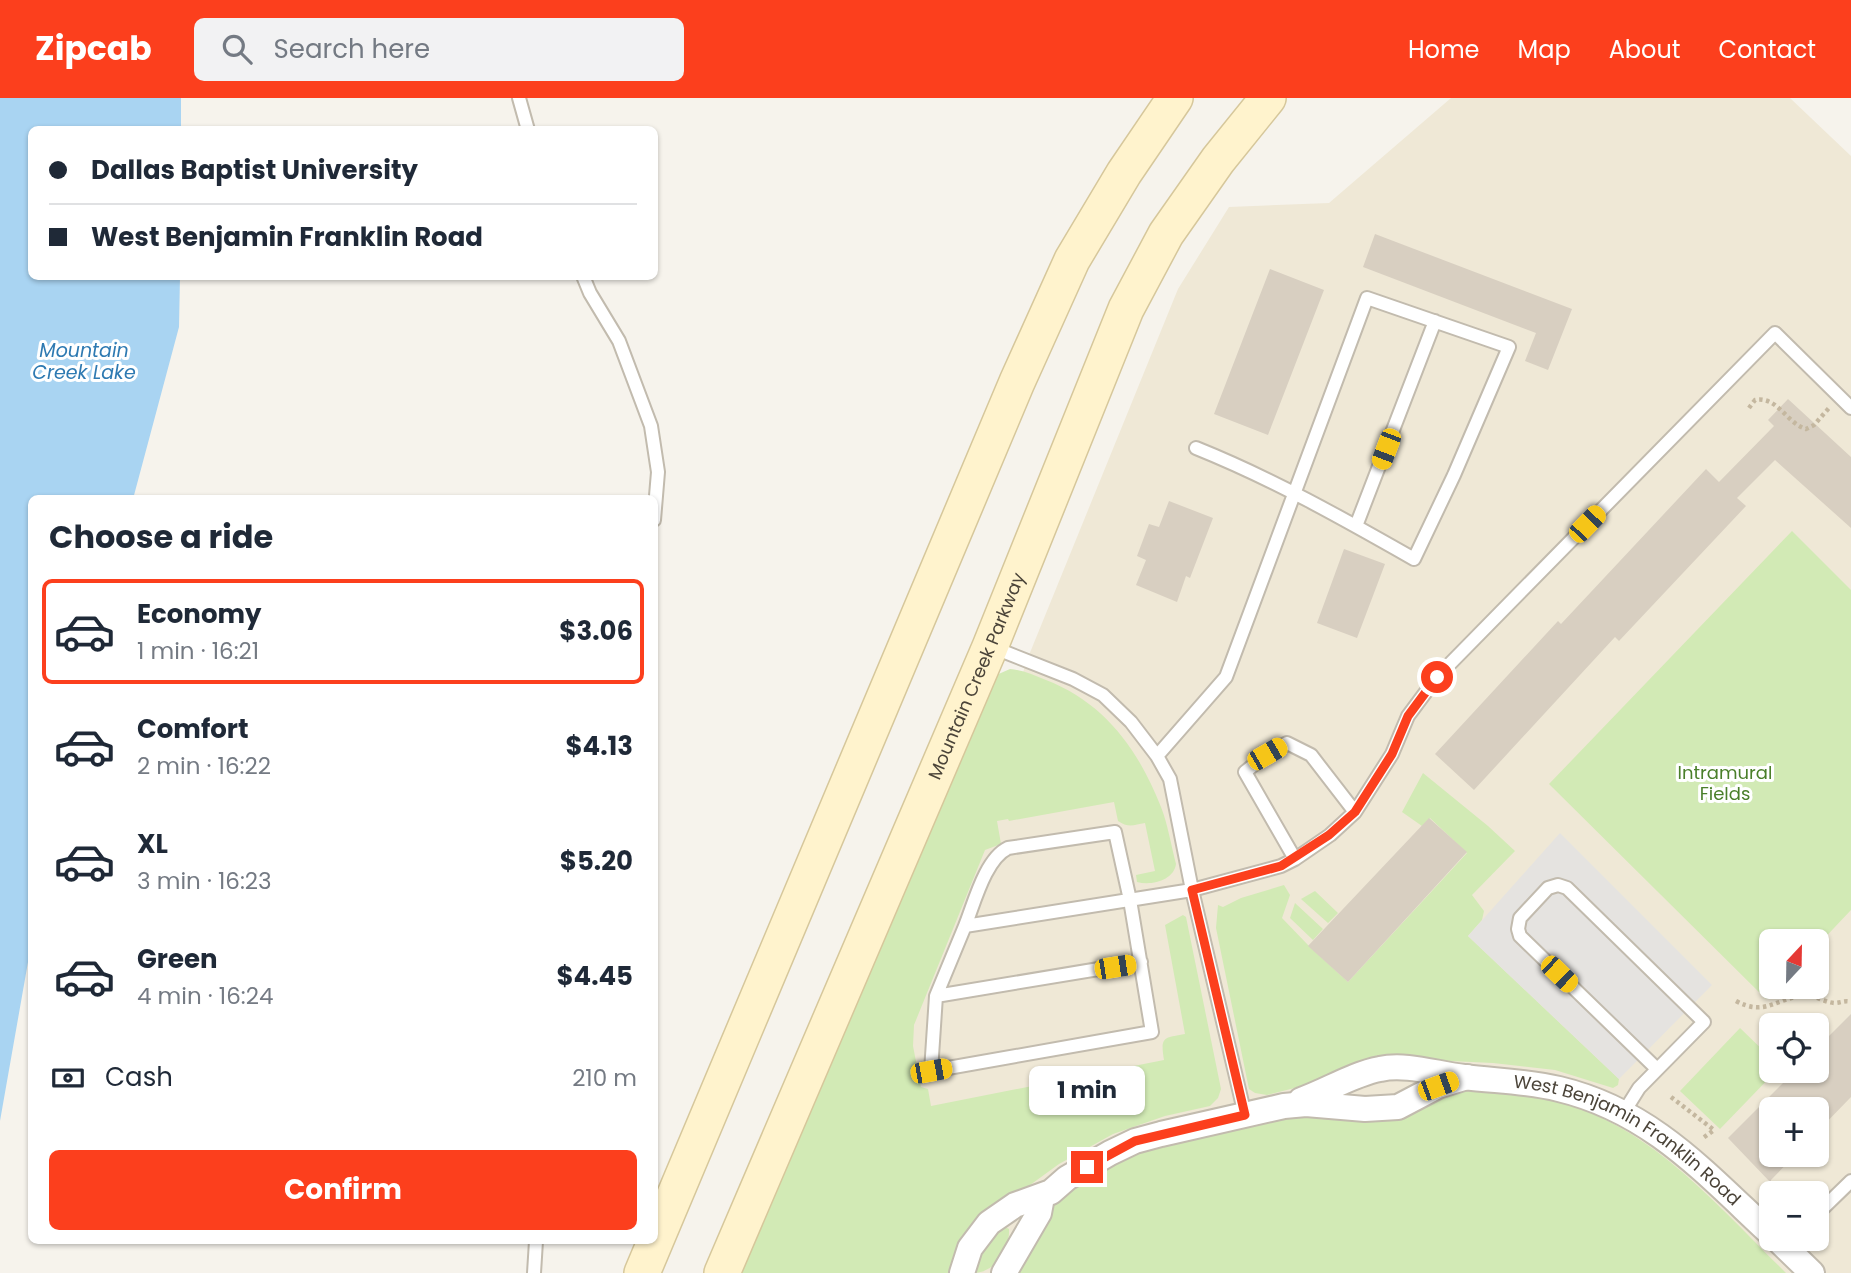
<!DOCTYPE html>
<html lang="en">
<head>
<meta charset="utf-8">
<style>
  :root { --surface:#fff; --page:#f2f2f3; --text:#1f2937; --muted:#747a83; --line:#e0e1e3; --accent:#fc3f1d }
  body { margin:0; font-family:Poppins,sans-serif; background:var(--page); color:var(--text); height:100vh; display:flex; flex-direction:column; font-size:26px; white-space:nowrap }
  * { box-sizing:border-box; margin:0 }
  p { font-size:23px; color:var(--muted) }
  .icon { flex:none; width:38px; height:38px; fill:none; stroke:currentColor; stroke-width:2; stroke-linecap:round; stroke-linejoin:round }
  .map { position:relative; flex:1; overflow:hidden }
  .sheet { position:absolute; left:28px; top:397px; width:630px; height:749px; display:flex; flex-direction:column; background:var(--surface); border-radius:10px; box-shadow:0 2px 5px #0004 }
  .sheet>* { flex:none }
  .guide { position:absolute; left:28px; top:28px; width:630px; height:154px; border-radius:10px; box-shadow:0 2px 5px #0004; display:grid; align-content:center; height:154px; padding:0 21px; background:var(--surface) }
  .needle { width:46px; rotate:22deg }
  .controls { position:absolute; left:1759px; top:831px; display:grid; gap:14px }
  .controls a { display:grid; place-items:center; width:70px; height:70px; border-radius:10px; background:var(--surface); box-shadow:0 2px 5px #0004; font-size:35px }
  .end { position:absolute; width:32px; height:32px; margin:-16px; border:9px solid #fc3f1d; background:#fff; box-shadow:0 0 0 4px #fff }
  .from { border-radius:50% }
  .bubble { position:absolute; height:49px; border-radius:10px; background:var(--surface); box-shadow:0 2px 5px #0004; font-size:23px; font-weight:700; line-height:49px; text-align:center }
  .car { position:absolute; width:21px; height:42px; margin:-21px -10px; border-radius:9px; box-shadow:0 0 5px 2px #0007; background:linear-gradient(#f5c518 24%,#345 0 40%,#f5c518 0 76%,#345 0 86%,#f5c518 0) }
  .guide b { display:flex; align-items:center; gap:24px; height:66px; font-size:26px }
  .guide b+b { border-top:2px solid var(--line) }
  .guide i { width:18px; height:18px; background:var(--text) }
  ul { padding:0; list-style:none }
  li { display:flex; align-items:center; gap:21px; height:105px; margin:0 14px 10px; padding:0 7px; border:4px solid transparent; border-radius:10px }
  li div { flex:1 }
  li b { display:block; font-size:26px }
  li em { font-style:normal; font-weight:700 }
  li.current { border-color:var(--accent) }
  li>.icon { width:63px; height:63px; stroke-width:1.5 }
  h2 { padding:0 21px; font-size:32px; line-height:84px }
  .pay { display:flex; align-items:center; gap:18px; height:77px; padding:0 21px; font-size:26px }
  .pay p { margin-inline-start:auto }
  .cta { display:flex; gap:14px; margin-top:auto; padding:14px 21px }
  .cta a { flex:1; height:80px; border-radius:10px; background:var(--accent); color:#fff; font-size:28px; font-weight:700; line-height:80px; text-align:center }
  header { display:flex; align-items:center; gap:42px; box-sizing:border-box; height:98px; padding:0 35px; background:var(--accent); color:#fff }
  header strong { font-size:33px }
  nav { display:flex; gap:38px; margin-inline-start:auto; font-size:24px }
  .search { width:490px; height:63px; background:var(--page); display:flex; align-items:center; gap:18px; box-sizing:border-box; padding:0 24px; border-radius:10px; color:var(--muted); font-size:26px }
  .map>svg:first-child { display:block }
  .education { fill:#efe8d6; fill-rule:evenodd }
  .green { fill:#d2eab5 }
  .parking { fill:#e5e3e0 }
  .water { fill:#a9d4f2 }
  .building { fill:#d8cfc1 }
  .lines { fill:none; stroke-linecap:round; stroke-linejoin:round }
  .lane-casing { stroke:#c2bbae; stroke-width:16 }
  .street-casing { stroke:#c2bbae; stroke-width:28 }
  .secondary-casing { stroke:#d6c79b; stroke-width:38 }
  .path { stroke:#c4b79f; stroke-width:4.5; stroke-dasharray:3.5 3.5; stroke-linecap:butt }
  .lane { stroke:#fff; stroke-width:12 }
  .street { stroke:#fff; stroke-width:24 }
  .secondary { stroke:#fff3cd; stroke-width:35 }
  .route { stroke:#fc3f1d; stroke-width:9 }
  .labels { text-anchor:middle; stroke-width:6; stroke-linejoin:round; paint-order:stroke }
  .street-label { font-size:18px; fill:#4b4439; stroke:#fff }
  .park-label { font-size:18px; fill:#4a7f2a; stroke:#fff }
  .water-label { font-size:19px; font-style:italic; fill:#2e7ab2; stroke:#fff }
</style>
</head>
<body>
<header>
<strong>Zipcab</strong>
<div class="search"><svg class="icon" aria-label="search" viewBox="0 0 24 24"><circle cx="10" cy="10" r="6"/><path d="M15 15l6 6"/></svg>Search here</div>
<nav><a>Home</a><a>Map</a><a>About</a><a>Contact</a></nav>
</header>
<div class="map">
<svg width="1851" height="1175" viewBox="0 0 1851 1175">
  <rect width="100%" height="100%" fill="#f6f3ec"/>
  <!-- education -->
  <path class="education" d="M 1451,0 L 1790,0 L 1851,58 L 1851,1175 L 786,1175 L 1012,609 L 1027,562 L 1178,191 L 1229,109 L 1329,105 ZM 1771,844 L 1816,844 L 1816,889 L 1771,889 ZM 1771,928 L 1816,928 L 1816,973 L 1771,973 ZM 1771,1012 L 1816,1012 L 1816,1057 L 1771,1057 ZM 1771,1096 L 1816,1096 L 1816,1141 L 1771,1141 Z"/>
  <!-- green -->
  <path class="green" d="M 1792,433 L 1851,492 L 1851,812 L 1817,848 L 1816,844 L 1771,844 L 1771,889 L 1777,889 L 1766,901 L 1549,686 Z
    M 1010,571 C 1023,572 1034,577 1046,582 C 1105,605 1138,651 1161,709 C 1168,727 1171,747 1176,766 C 1174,782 1152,788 1137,784 L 1136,777 L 1155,773 L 1145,725 C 1134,727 1128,730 1118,723 L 1114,704 L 1009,723 L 1008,721 L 997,723 L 1001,746 L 985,752 L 914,927 L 913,948 L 921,989 L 928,991 L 931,1008 L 1164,962 C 1160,938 1164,940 1185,936 L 1165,827 L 1183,817 L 1186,819 L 1221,991 L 1218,1000 L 1210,1008 L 1165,1018 L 1113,1036 L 1059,1066 L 971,1130 L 953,1159 L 952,1175 L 730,1175 L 994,578 Z
    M 1423,675 L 1488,728 L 1515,753 L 1472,797 L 1484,813 L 1482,822 L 1468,838 L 1619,981 L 1618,987 L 1613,990 L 1555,972 L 1493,965 L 1408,961 L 1267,997 L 1255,995 L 1249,991 L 1216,830 L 1218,807 L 1223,809 L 1241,800 L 1284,787 L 1290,797 L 1282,820 L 1308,847 L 1348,884 L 1467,755 L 1430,720 L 1422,728 L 1402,714 Z
    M 1315,793 L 1338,815 L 1328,825 L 1301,801 Z
    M 1295,805 L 1323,831 L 1313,842 L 1290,820 Z
    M 1740,930 L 1771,960 L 1771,973 L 1776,973 L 1720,1031 L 1680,993 Z
    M 1465,992 C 1619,990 1686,1076 1786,1175 L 1012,1175 C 1022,1158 1041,1119 1053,1106 C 1106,1052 1234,1026 1308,1018 C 1341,1014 1376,1014 1409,1009 C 1428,1007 1447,998 1465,992 Z
    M 1005,1129 L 1009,1131 C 1010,1152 996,1174 974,1175 L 972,1160 L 995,1134 Z"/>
  <!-- parking -->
  <path class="parking" d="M 1560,735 L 1712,887 L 1619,981 L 1468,838 Z"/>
  <!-- water -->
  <path class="water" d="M 0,0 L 181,0 L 181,31 L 32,32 L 32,178 L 180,179 L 179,229 L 133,401 L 32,401 L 31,847 L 0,1023 Z"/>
  <!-- building -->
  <path class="building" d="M 1375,136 L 1572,211 L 1548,272 L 1525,263 L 1536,235 L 1363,169 Z
    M 1270,171 L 1324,192 L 1268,337 L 1214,316 Z
    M 1788,301 L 1851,359 L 1851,430 L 1775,362 L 1737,400 L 1746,408 L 1619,543 L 1615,539 L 1474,692 L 1435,656 L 1558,523 L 1561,526 L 1706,371 L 1719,384 L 1774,328 L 1768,322 Z
    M 1169,403 L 1213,420 L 1190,480 L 1186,478 L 1177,504 L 1136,487 L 1146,462 L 1137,458 L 1149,426 L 1159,429 Z
    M 1344,451 L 1385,466 L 1357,540 L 1317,525 Z
    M 1429,720 L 1467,754 L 1348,884 L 1308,848 Z
    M 1851,916 L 1851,999 L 1816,1035 L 1816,1012 L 1771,1012 L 1771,1057 L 1795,1057 L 1771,1082 L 1771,1085 L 1728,1040 L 1795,973 L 1816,973 L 1816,951 Z"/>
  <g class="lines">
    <defs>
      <path id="lane" d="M 519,0 L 528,32
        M 583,178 L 590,195 L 619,243 L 651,328 L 658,374 L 654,422
        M 1356,428 L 1435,223
        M 992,549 L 1073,581 L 1103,597 L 1131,624 L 1157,658 L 1170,681 L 1192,792 L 1245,1017
        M 1157,658 L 1226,579 L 1367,200 L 1509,249 L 1454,377 L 1414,461 C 1342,420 1273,381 1196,350
        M 1295,761 L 1245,674 L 1267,656 L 1287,645 L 1311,657 L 1355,714
        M 965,828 C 974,806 985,761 1008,750 L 1115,734 L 1130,802 L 1152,934 L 931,973 L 936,898 L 965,828 L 1192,792 L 1281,768 L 1295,761 L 1330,737 L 1355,714 L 1392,656 L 1408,618 L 1437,579 L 1775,235 L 1851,310
        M 936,898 L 1141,864
        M 1624,1014 L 1639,990 L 1704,924 L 1567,790 L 1558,787 L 1548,790 L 1520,820 L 1518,831 L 1520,838 L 1657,971
        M 1816,1117 L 1851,1083
        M 534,1175 L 536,1143"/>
      <g id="street">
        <path id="s1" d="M 1301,1002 C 1327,993 1353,976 1380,971 C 1406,965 1437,976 1464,979 C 1496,983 1527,983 1559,991 C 1651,1013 1704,1074 1771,1136"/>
        <path d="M 1777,1141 L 1812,1175"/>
        <path d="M 962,1175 L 970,1150 L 989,1125 L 1015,1107 L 1051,1094 L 1067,1080 L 1110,1055 L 1135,1043 L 1161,1036 L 1284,1008 L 1306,1006 L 1365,1011 L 1398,1009 L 1438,988 L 1467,979"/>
        <path d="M 1004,1175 L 1039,1115 L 1042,1099"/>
      </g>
      <g id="secondary">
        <path d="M 642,1175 L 1017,284 L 1072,162 L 1124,75 L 1175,0"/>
        <path id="s2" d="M 722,1175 L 990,549 L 1126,211 L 1166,136 L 1218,62 L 1268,0"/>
      </g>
    </defs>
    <!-- lane casing -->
    <use href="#lane" class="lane-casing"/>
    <!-- street casing -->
    <use href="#street" class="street-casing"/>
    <!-- secondary casing -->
    <use href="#secondary" class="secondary-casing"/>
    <!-- path -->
    <path class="path" d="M 1749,310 L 1755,302 C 1778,298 1786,325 1806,331 L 1814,327 L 1829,310
      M 1736,903 C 1764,918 1774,902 1801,898 C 1814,896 1823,904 1834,905 C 1841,905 1844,902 1851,904
      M 1671,999 L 1714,1032 L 1703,1040"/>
    <!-- lane -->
    <use href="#lane" class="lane"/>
    <!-- street -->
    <use href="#street" class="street"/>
    <!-- secondary -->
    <use href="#secondary" class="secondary"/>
  </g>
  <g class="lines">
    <!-- route -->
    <path class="route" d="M 1087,1069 L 1135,1043 L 1245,1017 L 1192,792 L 1281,768 L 1329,737 L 1355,714 L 1392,656 L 1408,618 L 1437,579"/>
  </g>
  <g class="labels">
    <!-- street labels -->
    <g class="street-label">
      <text dy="6" stroke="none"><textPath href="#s2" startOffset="649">Mountain Creek Parkway</textPath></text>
      <text dy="6" stroke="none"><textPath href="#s1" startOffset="350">West Benjamin Franklin Road</textPath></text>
    </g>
    <!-- park labels -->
    <g class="park-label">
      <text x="1725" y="681">Intramural<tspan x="1725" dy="21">Fields</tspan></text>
    </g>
    <!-- water labels -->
    <g class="water-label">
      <text x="84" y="259">Mountain<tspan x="84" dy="22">Creek Lake</tspan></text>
    </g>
  </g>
</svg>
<div class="controls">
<a><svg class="needle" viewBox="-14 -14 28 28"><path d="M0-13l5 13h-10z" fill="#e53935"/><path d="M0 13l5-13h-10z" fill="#747a83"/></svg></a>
<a><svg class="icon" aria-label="locate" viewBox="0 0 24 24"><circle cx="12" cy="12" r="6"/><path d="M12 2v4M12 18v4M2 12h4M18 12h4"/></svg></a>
<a>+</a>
<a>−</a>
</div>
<i class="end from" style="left:1437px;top:579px"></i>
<i class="end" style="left:1087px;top:1069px"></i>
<div class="bubble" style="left:1029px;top:968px;width:116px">1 min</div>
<i class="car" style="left:1386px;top:351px;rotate:201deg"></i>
<i class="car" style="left:1587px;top:426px;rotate:44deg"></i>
<i class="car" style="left:1267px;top:656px;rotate:60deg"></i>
<i class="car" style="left:1115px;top:869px;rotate:81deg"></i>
<i class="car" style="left:1559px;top:876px;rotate:134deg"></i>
<i class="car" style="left:931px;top:973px;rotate:80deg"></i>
<i class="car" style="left:1438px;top:988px;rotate:70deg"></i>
<div class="guide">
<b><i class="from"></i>Dallas Baptist University</b>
<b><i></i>West Benjamin Franklin Road</b>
</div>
<section class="sheet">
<h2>Choose a ride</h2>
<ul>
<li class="current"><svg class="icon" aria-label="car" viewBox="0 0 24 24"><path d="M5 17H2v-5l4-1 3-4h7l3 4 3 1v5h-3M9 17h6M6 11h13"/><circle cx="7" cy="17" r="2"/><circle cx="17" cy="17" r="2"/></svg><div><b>Economy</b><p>1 min · 16:21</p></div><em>$3.06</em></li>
<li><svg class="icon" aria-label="car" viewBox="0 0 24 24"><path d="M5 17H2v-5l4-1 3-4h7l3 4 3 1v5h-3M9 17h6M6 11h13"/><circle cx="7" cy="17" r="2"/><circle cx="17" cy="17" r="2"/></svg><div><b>Comfort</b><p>2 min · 16:22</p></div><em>$4.13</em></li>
<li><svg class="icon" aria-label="car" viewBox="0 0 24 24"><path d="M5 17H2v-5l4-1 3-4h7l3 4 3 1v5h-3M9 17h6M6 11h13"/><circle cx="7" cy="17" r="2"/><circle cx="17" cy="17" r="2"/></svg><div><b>XL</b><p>3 min · 16:23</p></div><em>$5.20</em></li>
<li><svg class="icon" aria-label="car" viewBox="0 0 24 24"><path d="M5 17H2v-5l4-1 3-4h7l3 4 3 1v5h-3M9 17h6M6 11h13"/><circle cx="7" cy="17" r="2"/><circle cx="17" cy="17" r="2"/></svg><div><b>Green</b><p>4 min · 16:24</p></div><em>$4.45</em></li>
</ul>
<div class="pay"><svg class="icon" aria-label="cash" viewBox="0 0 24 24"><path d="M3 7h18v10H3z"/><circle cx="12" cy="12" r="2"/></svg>Cash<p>210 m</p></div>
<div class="cta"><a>Confirm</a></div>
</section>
</div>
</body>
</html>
